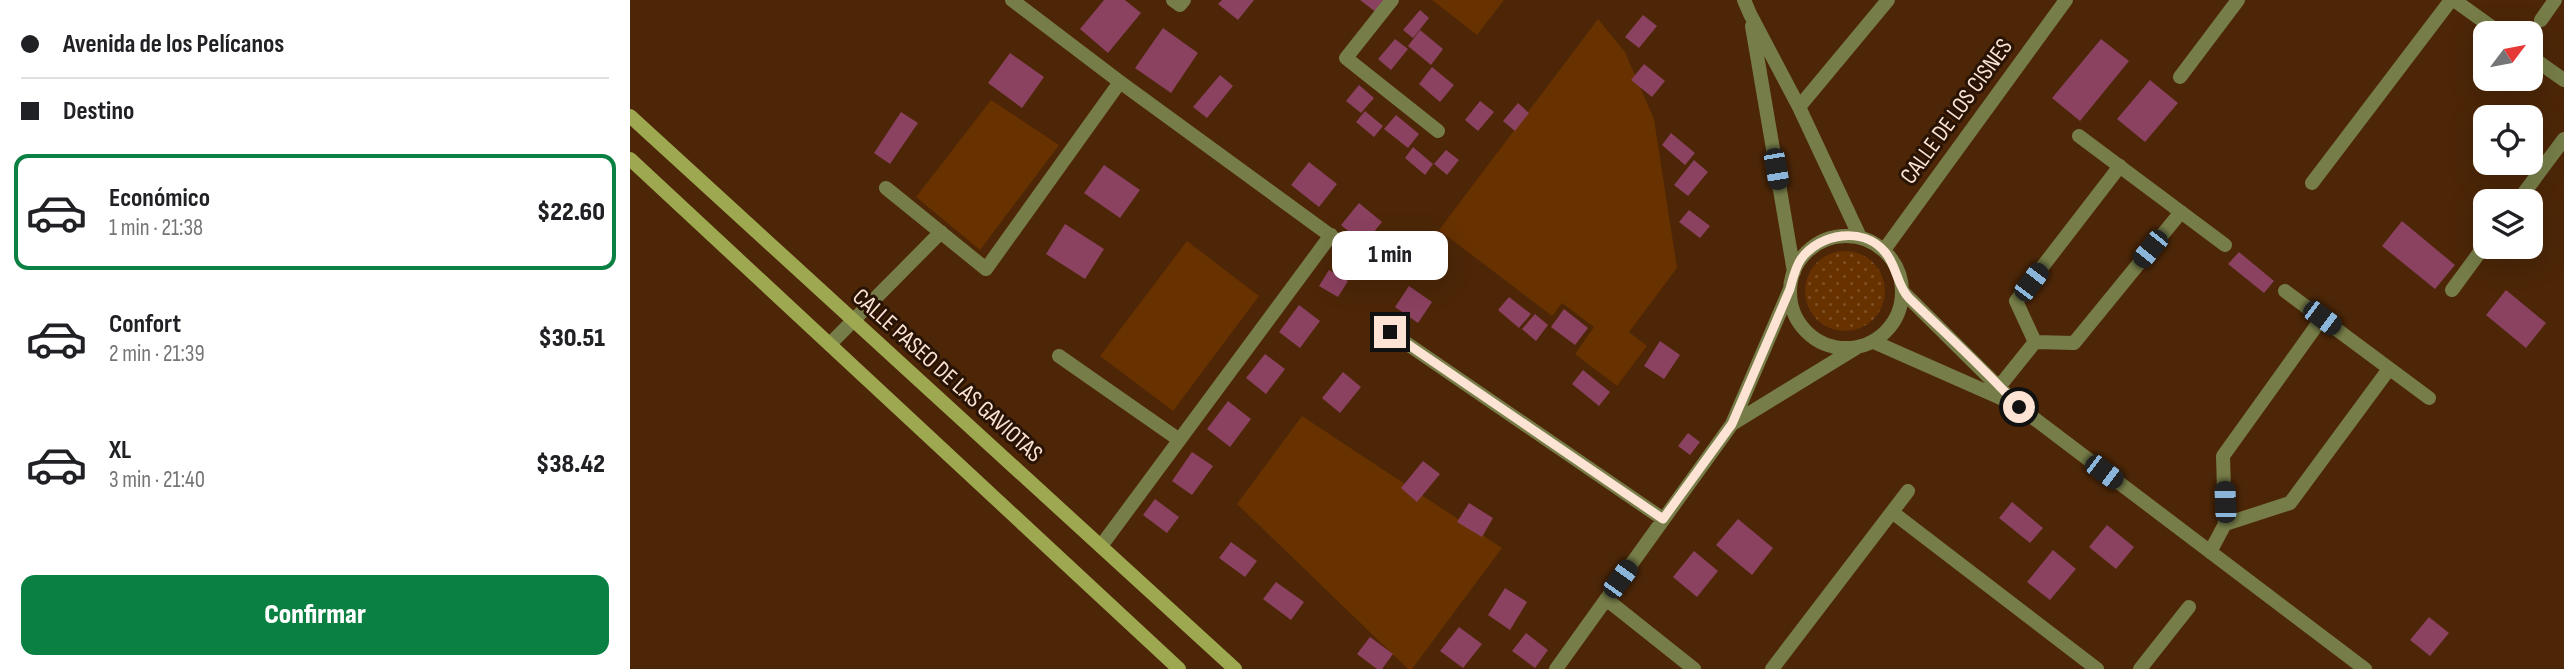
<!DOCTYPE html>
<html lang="es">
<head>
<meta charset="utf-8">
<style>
  :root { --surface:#fff; --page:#f2f2f2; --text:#202124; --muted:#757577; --line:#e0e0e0; --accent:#0b8043 }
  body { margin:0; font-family:"Sofia Sans Condensed",sans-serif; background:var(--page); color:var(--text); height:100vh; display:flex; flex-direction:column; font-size:26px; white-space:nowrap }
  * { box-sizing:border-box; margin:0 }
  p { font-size:23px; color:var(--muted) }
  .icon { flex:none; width:38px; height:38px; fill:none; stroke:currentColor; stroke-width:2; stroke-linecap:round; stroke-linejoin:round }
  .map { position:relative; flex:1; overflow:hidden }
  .panel { display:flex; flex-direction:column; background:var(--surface); width:630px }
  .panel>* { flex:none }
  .top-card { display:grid; align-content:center; height:154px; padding:0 21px; background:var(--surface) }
  .needle { width:46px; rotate:58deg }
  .controls { position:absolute; left:1843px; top:21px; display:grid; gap:14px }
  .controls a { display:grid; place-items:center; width:70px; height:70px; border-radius:14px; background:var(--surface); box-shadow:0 7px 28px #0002; font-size:35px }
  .end { position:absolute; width:32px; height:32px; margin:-16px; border:9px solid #fce3d3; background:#111; box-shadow:0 0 0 4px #111 }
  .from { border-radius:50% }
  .bubble { position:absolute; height:49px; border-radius:14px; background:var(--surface); box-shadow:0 7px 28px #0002; font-size:23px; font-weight:800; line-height:49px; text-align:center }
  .car { position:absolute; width:21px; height:42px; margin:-21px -10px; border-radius:9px; box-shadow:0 0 5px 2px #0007; background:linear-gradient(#222 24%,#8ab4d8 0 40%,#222 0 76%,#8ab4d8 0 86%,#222 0) }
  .top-card b { display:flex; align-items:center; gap:24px; height:66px; font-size:26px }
  .top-card b+b { border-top:2px solid var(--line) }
  .top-card i { width:18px; height:18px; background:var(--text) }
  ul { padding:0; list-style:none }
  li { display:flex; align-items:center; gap:21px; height:116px; margin:0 14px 10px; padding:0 7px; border:4px solid transparent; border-radius:14px }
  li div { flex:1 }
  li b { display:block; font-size:26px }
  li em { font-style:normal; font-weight:800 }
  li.active { border-color:var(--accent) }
  li>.icon { width:63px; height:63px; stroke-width:1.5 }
  .primary-button { display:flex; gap:14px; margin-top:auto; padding:14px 21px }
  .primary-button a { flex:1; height:80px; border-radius:14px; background:var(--accent); color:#fff; font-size:28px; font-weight:800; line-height:80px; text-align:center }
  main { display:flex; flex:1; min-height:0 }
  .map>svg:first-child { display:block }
  .green { fill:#673100 }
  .garden { fill:url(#garden-dots) }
  .building { fill:#8b4160 }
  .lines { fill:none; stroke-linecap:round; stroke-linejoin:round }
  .street { stroke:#767d48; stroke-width:14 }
  .secondary { stroke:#9da850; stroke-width:14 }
  .route { stroke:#fce3d3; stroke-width:9 }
  .labels { text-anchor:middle; stroke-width:6; stroke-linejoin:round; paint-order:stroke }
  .street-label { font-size:24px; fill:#fce3d3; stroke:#281304 }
</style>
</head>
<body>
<main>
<section class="panel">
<div class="top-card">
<b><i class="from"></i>Avenida de los Pelícanos</b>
<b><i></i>Destino</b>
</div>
<ul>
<li class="active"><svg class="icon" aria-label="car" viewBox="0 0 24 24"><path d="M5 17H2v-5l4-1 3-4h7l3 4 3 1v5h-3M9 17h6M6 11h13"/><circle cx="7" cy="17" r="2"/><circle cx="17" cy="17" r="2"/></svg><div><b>Económico</b><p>1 min · 21:38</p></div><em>$22.60</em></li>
<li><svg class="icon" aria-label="car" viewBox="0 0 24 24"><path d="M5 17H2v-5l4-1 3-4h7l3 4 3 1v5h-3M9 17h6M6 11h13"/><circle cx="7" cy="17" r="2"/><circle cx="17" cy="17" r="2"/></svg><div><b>Confort</b><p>2 min · 21:39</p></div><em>$30.51</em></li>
<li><svg class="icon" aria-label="car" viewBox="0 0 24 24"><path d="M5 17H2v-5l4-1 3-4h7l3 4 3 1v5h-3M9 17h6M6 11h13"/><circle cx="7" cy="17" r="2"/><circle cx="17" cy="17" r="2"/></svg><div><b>XL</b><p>3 min · 21:40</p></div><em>$38.42</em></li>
</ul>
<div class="primary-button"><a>Confirmar</a></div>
</section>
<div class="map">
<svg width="1934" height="669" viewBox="0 0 1934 669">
  <defs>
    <pattern id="garden-dots" width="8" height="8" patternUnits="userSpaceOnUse" patternTransform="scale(1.75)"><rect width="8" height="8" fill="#673100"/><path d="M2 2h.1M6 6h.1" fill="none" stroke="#7e4f24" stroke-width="1.8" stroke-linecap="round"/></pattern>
  </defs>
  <rect width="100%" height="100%" fill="#4c2607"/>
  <!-- green -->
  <path class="green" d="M 802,0 L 874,0 L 847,35 Z
    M 968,19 L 995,52 L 1024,119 L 1047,268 L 999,332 L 1017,346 L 987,386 L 945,354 L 964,327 L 932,303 L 922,316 L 809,230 Z
    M 361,100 L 429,145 L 350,250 L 286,197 Z
    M 557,241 L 629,296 L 543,411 L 470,356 Z
    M 672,416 L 872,548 L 782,669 L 778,669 L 607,504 Z"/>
  <!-- garden -->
  <path class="garden" d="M1175 291a40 40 0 1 1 80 0a40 40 0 1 1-80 0Z"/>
  <!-- building -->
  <path class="building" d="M 474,0 L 495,0 L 511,13 L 478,53 L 450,29 Z
    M 592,0 L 624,0 L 608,20 L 588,4 Z
    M 730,0 L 757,0 L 747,13 Z
    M 790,10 L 799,18 L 783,38 L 773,30 Z
    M 1013,15 L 1027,26 L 1009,48 L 995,37 Z
    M 533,28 L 568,53 L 541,93 L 505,68 Z
    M 790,30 L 813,49 L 801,65 L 778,46 Z
    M 765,39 L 778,49 L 761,70 L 748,59 Z
    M 1471,39 L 1499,61 L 1450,121 L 1422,98 Z
    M 380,53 L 414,77 L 392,108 L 358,83 Z
    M 1014,64 L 1035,81 L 1022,97 L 1001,80 Z
    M 802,67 L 824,85 L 810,102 L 789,84 Z
    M 590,75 L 603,86 L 577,118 L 563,107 Z
    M 1520,80 L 1548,103 L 1515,142 L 1487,119 Z
    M 729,85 L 744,98 L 731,113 L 716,101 Z
    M 850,101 L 864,112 L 848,131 L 835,120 Z
    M 888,103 L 899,113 L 885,131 L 873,121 Z
    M 735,111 L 753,126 L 744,137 L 726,122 Z
    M 271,112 L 288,123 L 260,164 L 244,153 Z
    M 766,115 L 789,134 L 778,148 L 754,129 Z
    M 1041,133 L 1065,153 L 1055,165 L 1032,145 Z
    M 783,147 L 803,164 L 795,175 L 775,158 Z
    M 816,150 L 829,160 L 817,175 L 804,164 Z
    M 1064,160 L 1078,172 L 1058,196 L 1044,185 Z
    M 679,162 L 707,184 L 689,207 L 661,185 Z
    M 474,165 L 510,190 L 490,218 L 454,193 Z
    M 729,203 L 752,222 L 734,244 L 711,225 Z
    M 1059,210 L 1080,226 L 1070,238 L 1049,222 Z
    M 1772,221 L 1825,265 L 1805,289 L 1752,246 Z
    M 435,224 L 474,249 L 455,279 L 416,254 Z
    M 1609,252 L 1644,281 L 1634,293 L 1598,264 Z
    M 699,270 L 718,281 L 708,297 L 689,286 Z
    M 779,286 L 802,302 L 788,323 L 765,307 Z
    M 1876,290 L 1916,323 L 1896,348 L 1856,315 Z
    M 879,297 L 901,314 L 889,328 L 868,310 Z
    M 669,305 L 690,321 L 670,348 L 649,332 Z
    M 934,309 L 958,328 L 945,345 L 921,327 Z
    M 905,314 L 918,325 L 906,341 L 892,329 Z
    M 1030,341 L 1050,355 L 1034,379 L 1014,366 Z
    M 635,354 L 655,369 L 636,394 L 616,378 Z
    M 953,370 L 980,392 L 969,406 L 942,384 Z
    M 713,372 L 731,387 L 710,413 L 692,398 Z
    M 598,401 L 621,419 L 600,447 L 577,429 Z
    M 1058,433 L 1070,442 L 1060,455 L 1048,446 Z
    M 562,452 L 583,466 L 562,495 L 542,481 Z
    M 793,461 L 810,474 L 787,502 L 771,488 Z
    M 525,499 L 549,517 L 537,533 L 513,515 Z
    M 1382,502 L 1413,528 L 1400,543 L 1369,518 Z
    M 839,503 L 863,518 L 852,537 L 827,522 Z
    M 1108,519 L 1143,548 L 1122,575 L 1086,545 Z
    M 1477,525 L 1504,547 L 1486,569 L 1459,547 Z
    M 601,542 L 627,561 L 615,577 L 589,558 Z
    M 1423,550 L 1446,569 L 1420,600 L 1397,582 Z
    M 1064,551 L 1088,571 L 1067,597 L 1043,577 Z
    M 646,582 L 674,602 L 661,620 L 633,599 Z
    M 875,588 L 897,602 L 880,630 L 858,615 Z
    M 1799,617 L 1819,633 L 1800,656 L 1780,640 Z
    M 829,627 L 852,644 L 833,668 L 810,651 Z
    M 896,633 L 918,650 L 905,668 L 882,651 Z
    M 740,637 L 763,654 L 752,669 L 747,669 L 727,654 Z"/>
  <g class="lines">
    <!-- street -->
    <path class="street" d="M 382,0 L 490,82 L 738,263
      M 543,0 L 550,5 L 554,0
      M 762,0 L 716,58 L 808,131
      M 1114,0 L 1120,14 L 1169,107 L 1230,237
      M 1824,0 L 1870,33
      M 1911,20 L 1925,0
      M 1122,26 L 1164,272
      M 1900,56 L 1934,80
      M 1550,77 L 1608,0
      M 1169,107 L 1258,0
      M 1449,136 L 1595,245
      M 1682,183 L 1821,0
      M 256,188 L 356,269 L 490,82
      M 1888,201 L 1934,139
      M1160 292a56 56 0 1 1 112 0a56 56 0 1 1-112 0Z
      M 1254,250 L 1436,0
      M 1822,290 L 1855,245
      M 1272,291 L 1389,407 L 1735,669
      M 1655,291 L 1799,398
      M 760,332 L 1033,519
      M 1244,342 L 1380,402
      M 1405,342 L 1386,301 L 1490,166
      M 1405,342 L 1444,343 L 1551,212
      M 200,344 L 311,232
      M 429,356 L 548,439
      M 1364,393 L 1405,342
      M 1102,424 L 1226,348
      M 1262,512 L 1467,669
      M 1595,524 L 1660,503 L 1759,369
      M 471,546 L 701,235
      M 1580,552 L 1595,524 L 1593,456 L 1692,318
      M 976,599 L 1064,669
      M 926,669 L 1102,424 L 1160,289
      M 1142,669 L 1278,491
      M 1510,669 L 1559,607"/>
    <!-- secondary -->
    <path class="secondary" d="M 0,116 L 605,669
      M 0,159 L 549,669"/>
  </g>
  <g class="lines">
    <!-- route -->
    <path class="route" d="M 760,332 L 1033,519 L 1102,424 L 1160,289 C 1163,278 1165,268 1171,259 C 1190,233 1233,226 1255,252 C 1267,266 1267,286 1279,298 C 1316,334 1355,369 1389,407"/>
  </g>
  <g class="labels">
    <!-- street labels -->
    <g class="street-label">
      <text transform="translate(1326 111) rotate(-54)" y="8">CALLE DE LOS CISNES</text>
      <text transform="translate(318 375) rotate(42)" y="8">CALLE PASEO DE LAS GAVIOTAS</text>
    </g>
  </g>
</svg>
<div class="controls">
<a><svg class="needle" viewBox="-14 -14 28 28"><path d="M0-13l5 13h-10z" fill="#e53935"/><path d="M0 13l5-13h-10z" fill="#757577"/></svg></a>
<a><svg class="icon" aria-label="locate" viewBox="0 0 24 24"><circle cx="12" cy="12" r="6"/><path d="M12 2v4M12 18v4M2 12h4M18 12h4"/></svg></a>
<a><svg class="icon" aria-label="layers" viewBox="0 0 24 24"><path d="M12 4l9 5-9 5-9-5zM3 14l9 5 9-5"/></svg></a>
</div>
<i class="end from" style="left:1389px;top:407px"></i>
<i class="end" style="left:760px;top:332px"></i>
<div class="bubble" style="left:702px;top:231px;width:116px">1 min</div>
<i class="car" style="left:1146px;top:169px;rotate:170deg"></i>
<i class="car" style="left:1520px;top:249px;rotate:219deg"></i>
<i class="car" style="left:1401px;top:282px;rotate:37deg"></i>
<i class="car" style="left:1692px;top:318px;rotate:127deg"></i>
<i class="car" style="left:1474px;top:472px;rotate:127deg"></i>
<i class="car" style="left:1595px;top:502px;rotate:358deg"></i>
<i class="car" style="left:990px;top:579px;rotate:36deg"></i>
</div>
</main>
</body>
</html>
